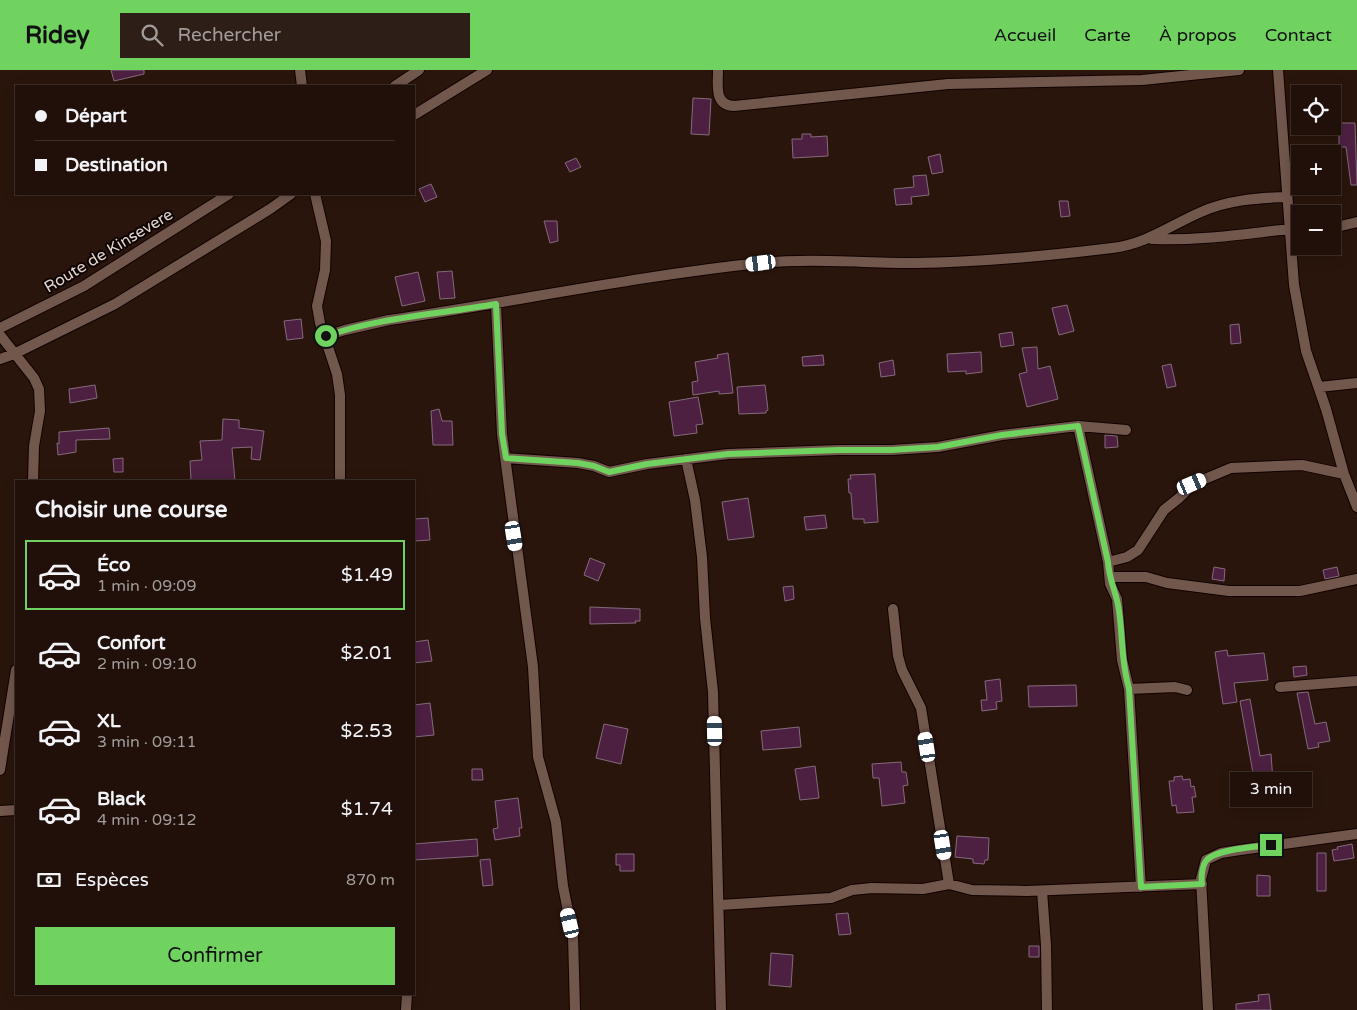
<!DOCTYPE html>
<html lang="fr">
<head>
<meta charset="utf-8">
<style>
  :root { --surface:#201009; --page:#2d1e17; --text:#f1f3f6; --muted:#a29d9c; --line:#3d302a; --accent:#70d35f }
  body { margin:0; font-family:"Varela Round",sans-serif; background:var(--page); color:var(--text); height:100vh; display:flex; flex-direction:column; font-size:19px; white-space:nowrap }
  * { box-sizing:border-box; margin:0 }
  p { font-size:16px; color:var(--muted) }
  .icon { flex:none; width:28px; height:28px; fill:none; stroke:currentColor; stroke-width:2; stroke-linecap:round; stroke-linejoin:round }
  .map { position:relative; flex:1; overflow:hidden }
  .drawer { position:absolute; left:15px; top:410px; width:400px; height:515px; display:flex; flex-direction:column; background:var(--surface); border-radius:0px; box-shadow:0 2px 12px #0003,0 0 0 1px var(--line) }
  .drawer>* { flex:none }
  .guide { position:absolute; left:15px; top:15px; width:400px; height:110px; border-radius:0px; box-shadow:0 2px 12px #0003,0 0 0 1px var(--line); display:grid; align-content:center; height:110px; padding:0 20px; background:var(--surface) }
  .controls { position:absolute; left:1291px; top:15px; display:grid; gap:10px }
  .controls a { display:grid; place-items:center; width:50px; height:50px; border-radius:0px; background:var(--surface); box-shadow:0 2px 12px #0003,0 0 0 1px var(--line); font-size:25px }
  .end { position:absolute; width:22px; height:22px; margin:-11px; border:6px solid #70d35f; background:#111; box-shadow:0 0 0 2px #111 }
  .from { border-radius:50% }
  .bubble { position:absolute; height:35px; border-radius:0px; background:var(--surface); box-shadow:0 2px 12px #0003,0 0 0 1px var(--line); font-size:16px; font-weight:600; line-height:35px; text-align:center }
  .car { position:absolute; width:15px; height:30px; margin:-15px -8px; border-radius:6px; box-shadow:0 0 4px 1px #0007; background:linear-gradient(#fff 24%,#345 0 40%,#fff 0 76%,#345 0 86%,#fff 0) }
  .guide b { display:flex; align-items:center; gap:18px; height:48px; font-size:19px }
  .guide b+b { border-top:1px solid var(--line) }
  .guide i { width:12px; height:12px; background:var(--text) }
  ul { padding:0; list-style:none }
  li { display:flex; align-items:center; gap:15px; height:70px; margin:0 10px 8px; padding:0 10px; border:2px solid transparent; border-radius:0px }
  li div { flex:1 }
  li b { display:block; font-size:19px }
  li em { font-style:normal; font-weight:600 }
  li.selected { border-color:var(--accent) }
  li>.icon { width:45px; height:45px; stroke-width:1.5 }
  h2 { padding:0 20px; font-size:22px; line-height:60px }
  .pay { display:flex; align-items:center; gap:12px; height:55px; padding:0 20px; font-size:19px }
  .pay p { margin-inline-start:auto }
  .cta { display:flex; gap:10px; margin-top:auto; padding:10px 20px }
  .cta a { flex:1; height:58px; border-radius:0px; background:var(--accent); color:#111; font-size:20px; font-weight:600; line-height:58px; text-align:center }
  header { display:flex; align-items:center; gap:30px; box-sizing:border-box; height:70px; padding:0 25px; background:var(--accent); color:#111 }
  header strong { font-size:24px }
  nav { display:flex; gap:28px; margin-inline-start:auto; font-size:18px }
  .search { width:350px; height:45px; background:var(--page); display:flex; align-items:center; gap:12px; box-sizing:border-box; padding:0 18px; border-radius:0px; color:var(--muted); font-size:19px }
  .map>svg:first-child { display:block }
  .building { fill:#4d2042; stroke:#836b7c }
  .lines { fill:none; stroke-linecap:round; stroke-linejoin:round }
  .minor-casing { stroke:#110200; stroke-width:12 }
  .minor { stroke:#72574d; stroke-width:10 }
  .route { stroke:#70d35f; stroke-width:6 }
  .labels { text-anchor:middle; stroke-width:4; stroke-linejoin:round; paint-order:stroke }
  .street-label { font-size:16px; fill:#e3d4ce; stroke:#0c0402 }
</style>
</head>
<body>
<header>
<strong>Ridey</strong>
<div class="search"><svg class="icon" aria-label="search" viewBox="0 0 24 24"><circle cx="10" cy="10" r="6"/><path d="M15 15l6 6"/></svg>Rechercher</div>
<nav><a>Accueil</a><a>Carte</a><a>À propos</a><a>Contact</a></nav>
</header>
<div class="map">
<svg width="1357" height="940" viewBox="0 0 1357 940">
  <rect width="100%" height="100%" fill="#2a150c"/>
  <!-- building -->
  <path class="building" d="M 111,0 L 144,0 L 144,4 L 114,11 Z
    M 693,28 L 711,29 L 709,65 L 691,64 Z
    M 1339,53 L 1355,53 L 1357,115 L 1351,115 L 1346,77 L 1339,77 Z
    M 802,64 L 811,64 L 811,67 L 827,66 L 828,86 L 793,88 L 792,69 L 802,69 Z
    M 940,84 L 943,102 L 932,104 L 928,87 Z
    M 576,88 L 581,97 L 570,102 L 565,93 Z
    M 926,105 L 929,125 L 911,127 L 912,134 L 896,135 L 894,119 L 914,117 L 913,106 Z
    M 431,114 L 437,127 L 425,132 L 419,119 Z
    M 1059,131 L 1068,131 L 1070,146 L 1061,147 Z
    M 544,151 L 557,151 L 558,171 L 550,173 Z
    M 452,201 L 455,228 L 440,229 L 437,202 Z
    M 418,202 L 425,231 L 402,236 L 395,207 Z
    M 1067,235 L 1074,261 L 1059,265 L 1052,238 Z
    M 301,249 L 303,268 L 287,270 L 284,251 Z
    M 1239,254 L 1241,273 L 1231,274 L 1230,255 Z
    M 1012,262 L 1014,275 L 1001,277 L 999,264 Z
    M 1037,277 L 1038,299 L 1050,296 L 1058,329 L 1027,337 L 1019,304 L 1027,302 L 1022,278 Z
    M 981,282 L 982,302 L 966,304 L 966,301 L 948,302 L 947,284 Z
    M 728,283 L 733,323 L 719,324 L 719,321 L 693,325 L 692,312 L 698,311 L 695,292 L 718,288 L 717,285 Z
    M 823,285 L 824,295 L 803,296 L 802,287 Z
    M 893,290 L 895,305 L 881,307 L 879,293 Z
    M 1171,294 L 1176,316 L 1167,318 L 1162,296 Z
    M 95,315 L 97,328 L 70,333 L 69,319 Z
    M 765,315 L 768,340 L 766,341 L 766,343 L 739,344 L 737,317 Z
    M 698,327 L 703,354 L 696,355 L 697,363 L 674,366 L 669,332 Z
    M 439,339 L 442,351 L 452,351 L 453,375 L 433,375 L 431,341 Z
    M 223,349 L 239,350 L 239,358 L 264,361 L 260,390 L 251,389 L 252,377 L 232,378 L 235,411 L 191,411 L 190,391 L 202,390 L 200,371 L 222,370 Z
    M 109,358 L 110,369 L 76,370 L 76,382 L 58,385 L 57,373 L 59,374 L 59,362 Z
    M 1105,365 L 1117,366 L 1118,377 L 1105,378 Z
    M 123,388 L 123,402 L 114,402 L 113,389 Z
    M 875,404 L 878,452 L 864,453 L 864,449 L 853,449 L 851,423 L 849,423 L 848,409 L 851,409 L 850,405 Z
    M 748,428 L 754,467 L 728,470 L 722,432 Z
    M 825,445 L 827,458 L 806,460 L 804,447 Z
    M 428,448 L 430,470 L 414,471 L 414,449 Z
    M 590,488 L 605,494 L 598,511 L 584,505 Z
    M 1214,497 L 1225,499 L 1224,511 L 1212,509 Z
    M 1337,497 L 1339,506 L 1325,509 L 1323,500 Z
    M 793,516 L 794,529 L 785,531 L 783,517 Z
    M 590,537 L 640,539 L 640,551 L 635,551 L 636,553 L 590,554 Z
    M 428,570 L 432,591 L 414,593 L 414,572 Z
    M 1227,580 L 1228,586 L 1264,583 L 1268,610 L 1234,613 L 1237,632 L 1223,634 L 1215,582 Z
    M 1306,596 L 1307,605 L 1294,607 L 1293,597 Z
    M 1000,609 L 1002,631 L 996,632 L 997,639 L 982,641 L 981,630 L 987,630 L 985,611 Z
    M 1076,615 L 1077,636 L 1029,637 L 1028,616 Z
    M 1308,622 L 1315,654 L 1326,652 L 1330,671 L 1318,673 L 1319,677 L 1308,679 L 1297,623 Z
    M 1250,629 L 1260,686 L 1271,684 L 1273,711 L 1255,714 L 1240,631 Z
    M 430,633 L 434,665 L 414,667 L 414,635 Z
    M 604,654 L 628,659 L 621,694 L 596,688 Z
    M 799,657 L 801,677 L 763,680 L 761,661 Z
    M 901,692 L 902,702 L 906,702 L 908,715 L 903,716 L 905,733 L 882,736 L 879,708 L 873,708 L 872,694 Z
    M 815,696 L 819,728 L 800,730 L 795,699 Z
    M 472,699 L 482,699 L 483,710 L 472,710 Z
    M 1182,706 L 1183,710 L 1190,709 L 1191,717 L 1194,716 L 1196,727 L 1192,727 L 1194,742 L 1177,743 L 1176,735 L 1172,736 L 1169,711 L 1174,711 L 1174,707 Z
    M 518,728 L 522,758 L 519,758 L 520,766 L 495,770 L 493,759 L 498,758 L 495,731 Z
    M 957,766 L 989,768 L 988,790 L 985,790 L 984,794 L 973,793 L 973,789 L 955,787 Z
    M 477,769 L 478,786 L 414,790 L 414,774 Z
    M 1352,774 L 1354,788 L 1334,791 L 1332,780 L 1338,779 L 1337,777 Z
    M 1317,783 L 1326,783 L 1326,821 L 1317,821 Z
    M 616,784 L 634,784 L 634,801 L 620,801 L 620,795 L 616,795 Z
    M 490,789 L 493,815 L 483,816 L 480,790 Z
    M 1257,805 L 1270,806 L 1270,826 L 1257,826 Z
    M 848,843 L 851,864 L 839,865 L 836,844 Z
    M 1029,876 L 1039,876 L 1039,887 L 1029,887 Z
    M 771,883 L 793,885 L 791,917 L 769,915 Z
    M 1269,924 L 1271,940 L 1236,940 L 1236,934 L 1259,931 L 1258,925 Z"/>
  <g class="lines">
    <defs>
      <path id="minor" d="M 300,0 L 302,16
        M 718,0 C 718,16 714,35 734,36 L 948,14 L 1142,10 L 1239,0
        M 1278,0 L 1294,215 L 1306,281 L 1326,339 L 1344,404 L 1357,437
        M 395,16 L 419,0
        M 414,45 L 487,0
        M 315,124 L 326,171 L 325,200 L 317,236 L 320,253 L 337,304 L 340,325 L 340,411
        M 1332,158 L 1357,152
        M 1152,169 C 1199,171 1243,164 1290,159
        M 496,234 L 502,364 L 533,597 L 538,687 L 556,752 L 563,816 L 573,866 L 575,940
        M 0,258 L 84,216 L 229,124
        M 0,265 L 34,308 L 39,319 L 40,341 L 34,376 L 33,411
        M 326,266 L 345,260 L 389,250 C 513,232 636,206 760,193 C 812,188 864,193 916,193 C 982,192 1047,186 1112,178 C 1146,174 1171,155 1201,142 C 1228,130 1257,128 1286,127
        M 0,289 L 14,284 L 115,234 L 270,139 L 291,124
        M 1319,317 L 1357,313
        M 1078,356 L 1108,492 L 1110,514 L 1117,529 L 1122,590 L 1129,619
        M 506,388 L 578,393 L 594,396 L 609,402 L 647,394 L 728,384 L 839,380 L 891,380 L 938,377 L 1002,365 L 1078,356 L 1126,360
        M 686,389 L 695,430 L 702,487 L 705,548 L 713,622 L 721,940
        M 1108,492 L 1127,487 L 1138,480 L 1164,440 L 1179,428 L 1193,414 L 1231,398 L 1302,395 L 1344,404
        M 1110,507 L 1146,507 L 1167,513 L 1229,521 L 1300,521 L 1357,509
        M 893,539 L 898,586 L 902,600 L 921,638 L 949,814
        M 1280,617 L 1357,611
        M 0,700 L 16,600
        M 0,741 L 16,740
        M 1141,817 L 1129,619 L 1175,617 L 1187,620
        M 1042,821 L 1046,875 L 1047,940
        M 720,835 L 831,828 L 852,820 L 872,818 L 923,819 L 949,814 L 972,820 L 1027,821 L 1202,814
        M 406,940 L 407,924
        M 1208,940 L 1201,809 L 1206,790 L 1221,783 L 1240,780 L 1357,764"/>
    </defs>
    <!-- minor casing -->
    <use href="#minor" class="minor-casing"/>
    <!-- minor -->
    <use href="#minor" class="minor"/>
  </g>
  <g class="lines">
    <!-- route -->
    <path class="route" d="M 326,266 C 381,247 440,244 496,234 L 502,364 L 506,388 L 578,393 L 594,396 L 609,402 L 647,394 L 728,384 L 839,380 L 891,380 L 938,377 L 1002,365 L 1078,356 L 1108,492 C 1109,511 1117,523 1119,541 C 1123,568 1121,592 1129,618 L 1141,817 L 1202,814 C 1201,808 1202,796 1206,791 C 1215,779 1256,777 1271,775"/>
  </g>
  <g class="labels">
    <!-- street labels -->
    <g class="street-label">
      <text transform="translate(108 180) rotate(-31)" y="6">Route de Kinsevere</text>
    </g>
  </g>
</svg>
<div class="controls">
<a><svg class="icon" aria-label="locate" viewBox="0 0 24 24"><circle cx="12" cy="12" r="6"/><path d="M12 2v4M12 18v4M2 12h4M18 12h4"/></svg></a>
<a>+</a>
<a>−</a>
</div>
<i class="end from" style="left:326px;top:266px"></i>
<i class="end" style="left:1271px;top:775px"></i>
<div class="bubble" style="left:1230px;top:702px;width:82px">3 min</div>
<i class="car" style="left:761px;top:193px;rotate:263deg"></i>
<i class="car" style="left:1192px;top:414px;rotate:67deg"></i>
<i class="car" style="left:514px;top:466px;rotate:171deg"></i>
<i class="car" style="left:715px;top:661px;rotate:359deg"></i>
<i class="car" style="left:927px;top:677px;rotate:351deg"></i>
<i class="car" style="left:943px;top:775px;rotate:171deg"></i>
<i class="car" style="left:570px;top:853px;rotate:347deg"></i>
<div class="guide">
<b><i class="from"></i>Départ</b>
<b><i></i>Destination</b>
</div>
<section class="drawer">
<h2>Choisir une course</h2>
<ul>
<li class="selected"><svg class="icon" aria-label="car" viewBox="0 0 24 24"><path d="M5 17H2v-5l4-1 3-4h7l3 4 3 1v5h-3M9 17h6M6 11h13"/><circle cx="7" cy="17" r="2"/><circle cx="17" cy="17" r="2"/></svg><div><b>Éco</b><p>1 min · 09:09</p></div><em>$1.49</em></li>
<li><svg class="icon" aria-label="car" viewBox="0 0 24 24"><path d="M5 17H2v-5l4-1 3-4h7l3 4 3 1v5h-3M9 17h6M6 11h13"/><circle cx="7" cy="17" r="2"/><circle cx="17" cy="17" r="2"/></svg><div><b>Confort</b><p>2 min · 09:10</p></div><em>$2.01</em></li>
<li><svg class="icon" aria-label="car" viewBox="0 0 24 24"><path d="M5 17H2v-5l4-1 3-4h7l3 4 3 1v5h-3M9 17h6M6 11h13"/><circle cx="7" cy="17" r="2"/><circle cx="17" cy="17" r="2"/></svg><div><b>XL</b><p>3 min · 09:11</p></div><em>$2.53</em></li>
<li><svg class="icon" aria-label="car" viewBox="0 0 24 24"><path d="M5 17H2v-5l4-1 3-4h7l3 4 3 1v5h-3M9 17h6M6 11h13"/><circle cx="7" cy="17" r="2"/><circle cx="17" cy="17" r="2"/></svg><div><b>Black</b><p>4 min · 09:12</p></div><em>$1.74</em></li>
</ul>
<div class="pay"><svg class="icon" aria-label="cash" viewBox="0 0 24 24"><path d="M3 7h18v10H3z"/><circle cx="12" cy="12" r="2"/></svg>Espèces<p>870 m</p></div>
<div class="cta"><a>Confirmer</a></div>
</section>
</div>
</body>
</html>
